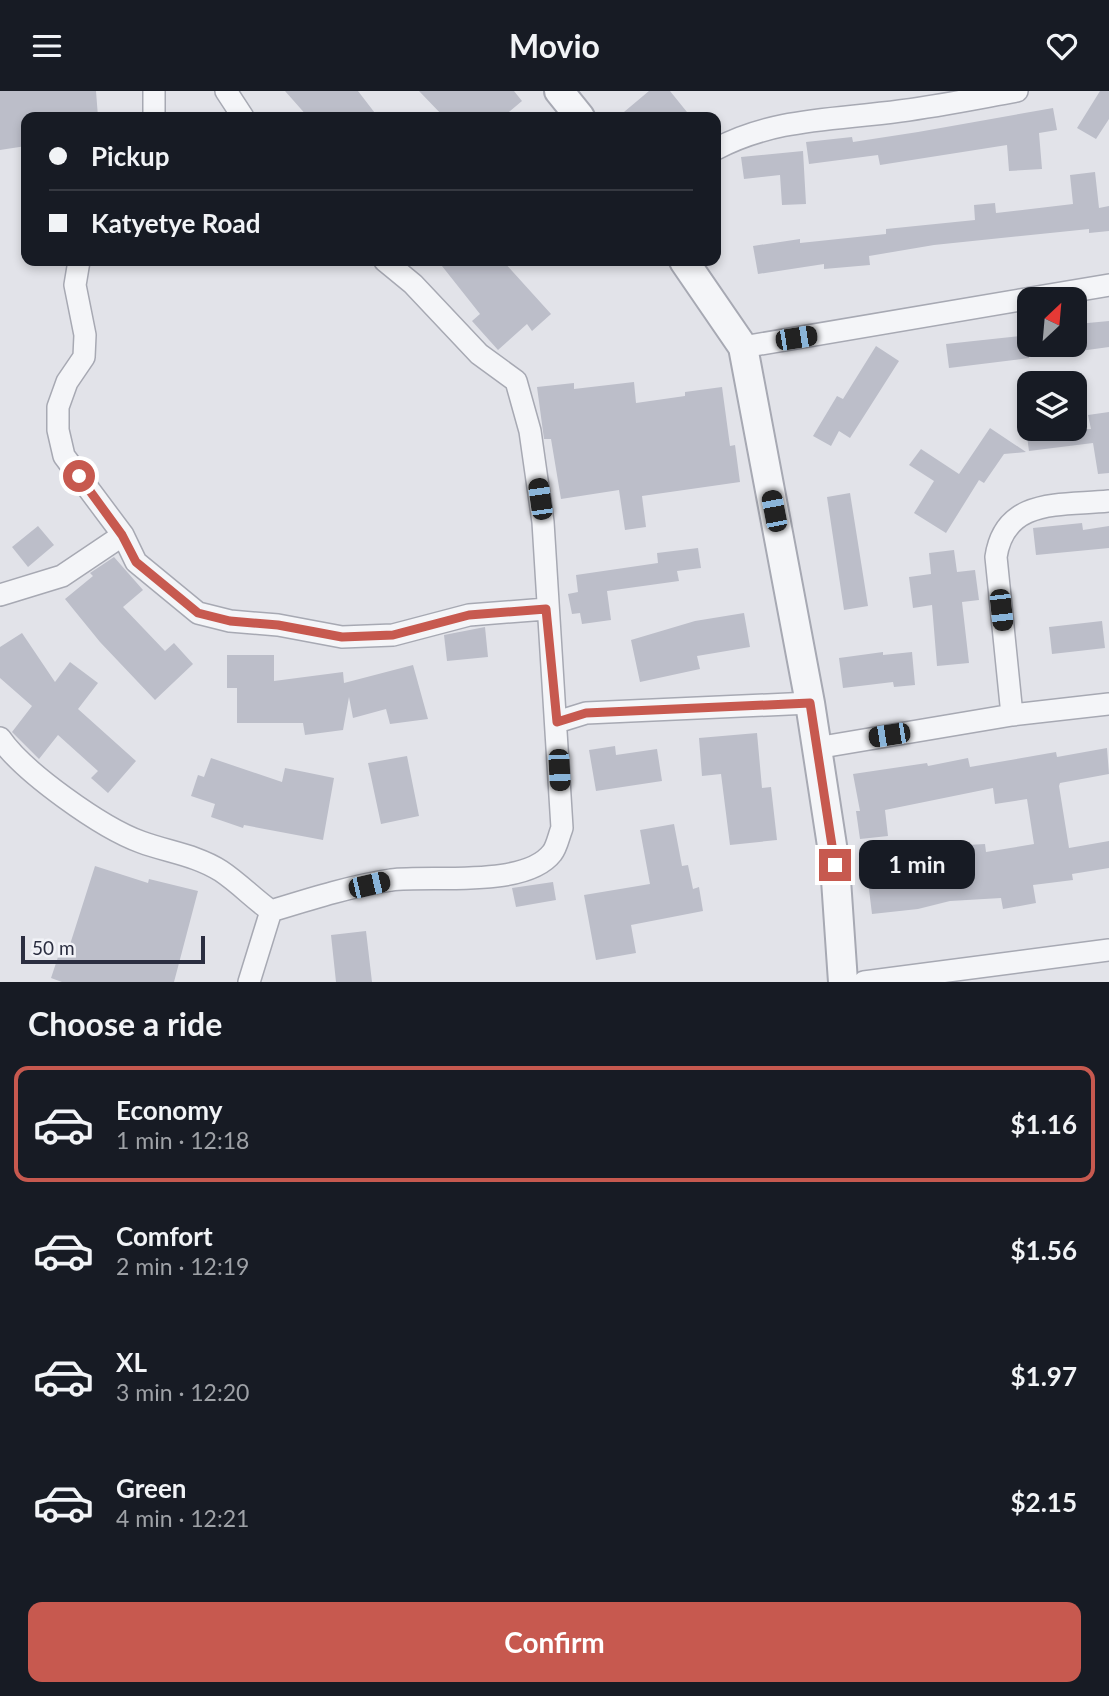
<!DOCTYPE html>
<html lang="en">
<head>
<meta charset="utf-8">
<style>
  :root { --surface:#171b24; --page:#242831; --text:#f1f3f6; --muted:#9ea1a6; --line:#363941; --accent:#c7594f }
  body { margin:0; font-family:Lato,sans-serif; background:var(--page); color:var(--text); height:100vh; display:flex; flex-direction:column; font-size:26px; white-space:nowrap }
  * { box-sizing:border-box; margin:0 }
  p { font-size:23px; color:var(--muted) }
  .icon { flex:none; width:38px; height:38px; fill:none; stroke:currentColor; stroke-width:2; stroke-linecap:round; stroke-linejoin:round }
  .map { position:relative; height:891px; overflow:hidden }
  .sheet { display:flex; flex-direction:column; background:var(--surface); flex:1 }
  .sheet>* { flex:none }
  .banner { position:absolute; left:21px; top:21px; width:700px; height:154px; border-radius:14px; box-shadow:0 4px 10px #0003; display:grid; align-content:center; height:154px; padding:0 28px; background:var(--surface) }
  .needle { width:46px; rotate:26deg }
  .fabs { position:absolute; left:1017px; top:196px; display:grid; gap:14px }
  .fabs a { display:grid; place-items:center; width:70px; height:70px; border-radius:14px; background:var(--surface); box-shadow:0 4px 10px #0003; font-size:35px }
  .scale { position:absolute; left:21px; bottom:18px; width:184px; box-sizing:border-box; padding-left:7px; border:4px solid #2b2e40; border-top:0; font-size:19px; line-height:24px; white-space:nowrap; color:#2b2e40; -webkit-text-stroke:5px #f1f2f7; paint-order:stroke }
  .end { position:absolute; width:32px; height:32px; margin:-16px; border:9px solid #c7594f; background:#fff; box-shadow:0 0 0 4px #fff }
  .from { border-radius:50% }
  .bubble { position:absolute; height:49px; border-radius:14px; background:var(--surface); box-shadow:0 4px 10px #0003; font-size:23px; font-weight:700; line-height:49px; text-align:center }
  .car { position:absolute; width:21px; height:42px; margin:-21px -10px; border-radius:9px; box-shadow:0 0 5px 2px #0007; background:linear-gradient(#222 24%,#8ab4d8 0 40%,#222 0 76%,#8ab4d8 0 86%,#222 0) }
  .banner b { display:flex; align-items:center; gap:24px; height:66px; font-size:26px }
  .banner b+b { border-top:2px solid var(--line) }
  .banner i { width:18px; height:18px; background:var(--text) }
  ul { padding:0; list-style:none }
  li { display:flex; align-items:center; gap:21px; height:116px; margin:0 14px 10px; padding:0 14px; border:4px solid transparent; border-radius:14px }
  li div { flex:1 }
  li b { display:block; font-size:26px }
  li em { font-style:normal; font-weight:700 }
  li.active { border-color:var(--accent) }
  li>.icon { width:63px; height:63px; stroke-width:1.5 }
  h2 { padding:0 28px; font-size:32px; line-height:84px }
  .primary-button { display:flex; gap:14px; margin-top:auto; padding:14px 28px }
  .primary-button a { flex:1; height:80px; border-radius:14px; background:var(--accent); color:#fff; font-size:28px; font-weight:700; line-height:80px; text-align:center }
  header { display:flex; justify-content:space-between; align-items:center; height:91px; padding:0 28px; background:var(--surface); font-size:32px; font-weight:700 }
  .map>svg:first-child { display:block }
  .building { fill:#bcbec9 }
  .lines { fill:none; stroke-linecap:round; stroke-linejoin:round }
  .minor-casing { stroke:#a7a9b3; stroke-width:24 }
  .tertiary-casing { stroke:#a7a9b3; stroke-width:32 }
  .minor { stroke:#f4f5f8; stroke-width:21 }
  .tertiary { stroke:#f4f5f8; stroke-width:28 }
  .route { stroke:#c7594f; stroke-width:9 }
</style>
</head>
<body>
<header><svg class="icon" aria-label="menu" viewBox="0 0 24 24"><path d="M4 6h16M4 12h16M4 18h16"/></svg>Movio<svg class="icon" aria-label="heart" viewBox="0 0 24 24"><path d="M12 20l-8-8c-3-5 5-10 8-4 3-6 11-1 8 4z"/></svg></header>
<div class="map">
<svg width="1109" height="891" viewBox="0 0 1109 891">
  <rect width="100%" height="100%" fill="#e2e3e9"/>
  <!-- building -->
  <path class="building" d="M 0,0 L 96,0 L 98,26 L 26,26 L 26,55 L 0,59 Z
    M 285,0 L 358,0 L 378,26 L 308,26 Z
    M 419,0 L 514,0 L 522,10 L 503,26 L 444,26 Z
    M 649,0 L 670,0 L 691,26 L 618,26 Z
    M 1100,0 L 1109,0 L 1109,28 L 1096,48 L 1077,37 Z
    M 1053,17 L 1057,39 L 1039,42 L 1042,78 L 1009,80 L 1007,54 L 880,74 L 878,64 L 809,73 L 806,51 L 852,46 L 853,51 L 918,41 Z
    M 803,60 L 806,113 L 782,114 L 780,84 L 744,88 L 741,66 Z
    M 1095,81 L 1099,117 L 1109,115 L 1109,140 L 1089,142 L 1089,138 L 934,154 L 869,165 L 870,174 L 824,178 L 824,173 L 758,183 L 753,155 L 800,148 L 800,152 L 886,143 L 886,138 L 975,129 L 974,114 L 995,112 L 996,122 L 1073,113 L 1070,84 Z
    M 438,170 L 503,170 L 551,223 L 532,240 L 527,233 L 498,259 L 472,230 L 480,223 Z
    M 1109,230 L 1109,256 L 1080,260 L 1077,233 Z
    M 1029,244 L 1029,267 L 949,277 L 946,253 Z
    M 876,255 L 899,270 L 850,347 L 839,340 L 831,355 L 813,345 L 837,305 L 843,308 Z
    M 634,291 L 636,312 L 685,305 L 685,301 L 722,296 L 730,355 L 735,354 L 740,391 L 642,405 L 646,436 L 625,439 L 619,399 L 561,408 L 551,348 L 544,348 L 537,296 L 574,292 L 574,298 Z
    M 1109,321 L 1109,382 L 1098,383 L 1093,352 L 1029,360 L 1026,338 L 1091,338 L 1088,324 Z
    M 990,337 L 1026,361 L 1004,363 L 984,392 L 979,389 L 946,442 L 914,422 L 934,390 L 909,374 L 921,358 L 959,383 Z
    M 850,402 L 868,515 L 844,519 L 827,406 Z
    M 1082,432 L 1083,439 L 1109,435 L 1109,457 L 1036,464 L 1033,437 Z
    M 38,435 L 54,454 L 28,476 L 12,456 Z
    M 698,457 L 701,477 L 677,480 L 679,490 L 607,500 L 611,529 L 582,533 L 580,522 L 572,523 L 568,503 L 578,501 L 576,484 L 658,472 L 657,462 Z
    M 954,459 L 957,481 L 975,479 L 979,509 L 962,511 L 969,572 L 937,575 L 932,514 L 913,517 L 909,486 L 931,483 L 929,462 Z
    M 114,466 L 143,499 L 123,516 L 165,560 L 174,552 L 193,573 L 155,609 L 100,551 L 65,508 L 93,485 L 90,482 Z
    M 744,522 L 750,556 L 697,565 L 700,578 L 640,591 L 631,549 L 695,530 Z
    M 1102,530 L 1105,557 L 1052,563 L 1049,536 Z
    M 485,536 L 488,566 L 447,570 L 444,544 Z
    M 22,542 L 55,591 L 70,571 L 98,592 L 78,618 L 136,670 L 108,702 L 91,687 L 98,680 L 58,644 L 39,668 L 12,641 L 32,615 L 0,587 L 0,556 Z
    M 883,561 L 883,564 L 912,561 L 915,594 L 894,596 L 893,591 L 843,597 L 839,567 Z
    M 227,564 L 274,564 L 274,590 L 343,581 L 344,592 L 413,574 L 428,628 L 390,633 L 386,618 L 353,627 L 349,606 L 343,639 L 305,644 L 303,632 L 237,632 L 237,597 L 227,597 Z
    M 757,642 L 762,697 L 771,696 L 777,749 L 730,754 L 721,683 L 702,685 L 699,647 Z
    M 615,655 L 616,664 L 657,658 L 662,690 L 596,700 L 589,659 Z
    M 1107,657 L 1109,683 L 1060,692 L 1059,695 L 1069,757 L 1109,750 L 1109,777 L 1072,783 L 1073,789 L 1033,794 L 1036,812 L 1003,818 L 1001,807 L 950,810 L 918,818 L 872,823 L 868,790 L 897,787 L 951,771 L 950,755 L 985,753 L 986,761 L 1034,753 L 1027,708 L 995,713 L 993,697 L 885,719 L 888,745 L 860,748 L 856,720 L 860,720 L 853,683 L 927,672 L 928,675 L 968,667 L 970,676 L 1056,661 L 1057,666 Z
    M 407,665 L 419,725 L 381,733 L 368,672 Z
    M 211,667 L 282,691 L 285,677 L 334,687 L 323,749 L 244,734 L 243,737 L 211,726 L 215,713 L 191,705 L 198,684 L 204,686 Z
    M 674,733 L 682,775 L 688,774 L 693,798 L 699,796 L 703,820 L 631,834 L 636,862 L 596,869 L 584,804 L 650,793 L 640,739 Z
    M 95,775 L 148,792 L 149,788 L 198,800 L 174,891 L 62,891 L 51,887 L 59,863 L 66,866 Z
    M 553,791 L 556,809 L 516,816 L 512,797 Z
    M 366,840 L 372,891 L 336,891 L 331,844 Z"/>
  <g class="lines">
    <defs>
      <path id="minor" d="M 154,0 L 154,26
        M 226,0 L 243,26
        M 716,58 C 774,27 835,29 900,20 C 939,15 978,7 1017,0
        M 79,170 L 75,194 L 85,244 L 84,266 L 67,291 L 58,316 L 58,339 L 64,365 L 123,444 L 136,471 L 198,522 L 230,530 L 278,534 L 342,546 L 393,544 L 469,524 L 546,518
        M 743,256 L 1109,194
        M 0,504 L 62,485 L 123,444
        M 1012,624 L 996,466 C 1005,406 1061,415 1109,410
        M 557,631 L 586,622 L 810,612
        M 0,647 C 23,681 102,737 141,751 C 168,761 196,764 221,780 C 239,792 254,808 271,820
        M 816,657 L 1012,624 L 1109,613
        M 271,820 C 310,808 351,795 391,789 C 432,784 525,797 552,762 C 557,756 559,744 562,737 L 543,431 L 530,340 L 516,290 L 479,263 L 413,193 L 385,170
        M 249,891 L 271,820
        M 864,891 L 1109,859"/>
      <path id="tertiary" d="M 559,0 L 580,26
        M 684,170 L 743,256 L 810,612 L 835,774 L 843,891"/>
    </defs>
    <!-- minor casing -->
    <use href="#minor" class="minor-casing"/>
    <!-- tertiary casing -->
    <use href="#tertiary" class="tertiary-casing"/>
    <!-- minor -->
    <use href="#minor" class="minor"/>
    <!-- tertiary -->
    <use href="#tertiary" class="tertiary"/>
  </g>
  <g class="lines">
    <!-- route -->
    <path class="route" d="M 79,385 L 122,444 L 136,471 L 198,522 L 230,530 L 278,534 L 342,546 L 393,544 L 469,524 L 546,518 L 557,631 L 586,622 L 810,612 L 835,774"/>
  </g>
</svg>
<div class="fabs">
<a><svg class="needle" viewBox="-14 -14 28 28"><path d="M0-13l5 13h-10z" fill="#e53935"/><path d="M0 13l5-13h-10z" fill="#9ea1a6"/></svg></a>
<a><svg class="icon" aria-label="layers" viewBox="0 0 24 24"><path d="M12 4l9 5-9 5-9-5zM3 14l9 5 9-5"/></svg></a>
</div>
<div class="scale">50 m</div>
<i class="end from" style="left:79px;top:385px"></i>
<i class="end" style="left:835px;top:774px"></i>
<div class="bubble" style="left:859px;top:749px;width:116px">1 min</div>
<i class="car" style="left:796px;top:247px;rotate:81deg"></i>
<i class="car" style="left:540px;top:408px;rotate:352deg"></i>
<i class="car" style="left:774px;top:420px;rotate:349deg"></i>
<i class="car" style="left:1001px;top:519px;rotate:174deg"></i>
<i class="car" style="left:889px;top:644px;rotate:261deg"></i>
<i class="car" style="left:559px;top:679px;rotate:177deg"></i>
<i class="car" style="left:369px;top:794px;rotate:77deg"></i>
<div class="banner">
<b><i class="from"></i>Pickup</b>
<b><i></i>Katyetye Road</b>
</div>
</div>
<section class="sheet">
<h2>Choose a ride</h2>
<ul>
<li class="active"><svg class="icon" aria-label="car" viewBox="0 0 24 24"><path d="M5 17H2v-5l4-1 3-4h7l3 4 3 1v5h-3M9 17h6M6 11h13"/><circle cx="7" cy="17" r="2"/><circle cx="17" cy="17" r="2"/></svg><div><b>Economy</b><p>1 min · 12:18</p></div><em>$1.16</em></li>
<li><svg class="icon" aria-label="car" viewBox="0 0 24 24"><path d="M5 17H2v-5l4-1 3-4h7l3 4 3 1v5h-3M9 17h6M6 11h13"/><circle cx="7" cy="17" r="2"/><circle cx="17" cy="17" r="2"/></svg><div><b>Comfort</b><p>2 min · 12:19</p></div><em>$1.56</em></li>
<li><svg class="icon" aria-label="car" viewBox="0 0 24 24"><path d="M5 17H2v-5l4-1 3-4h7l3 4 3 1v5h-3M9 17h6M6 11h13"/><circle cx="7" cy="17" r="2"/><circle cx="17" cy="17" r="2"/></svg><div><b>XL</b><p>3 min · 12:20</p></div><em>$1.97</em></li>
<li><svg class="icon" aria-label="car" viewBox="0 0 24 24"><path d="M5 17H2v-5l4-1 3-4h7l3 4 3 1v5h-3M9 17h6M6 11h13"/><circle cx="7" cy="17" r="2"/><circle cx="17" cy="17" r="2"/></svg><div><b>Green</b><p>4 min · 12:21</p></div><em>$2.15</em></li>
</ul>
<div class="primary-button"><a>Confirm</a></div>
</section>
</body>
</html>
